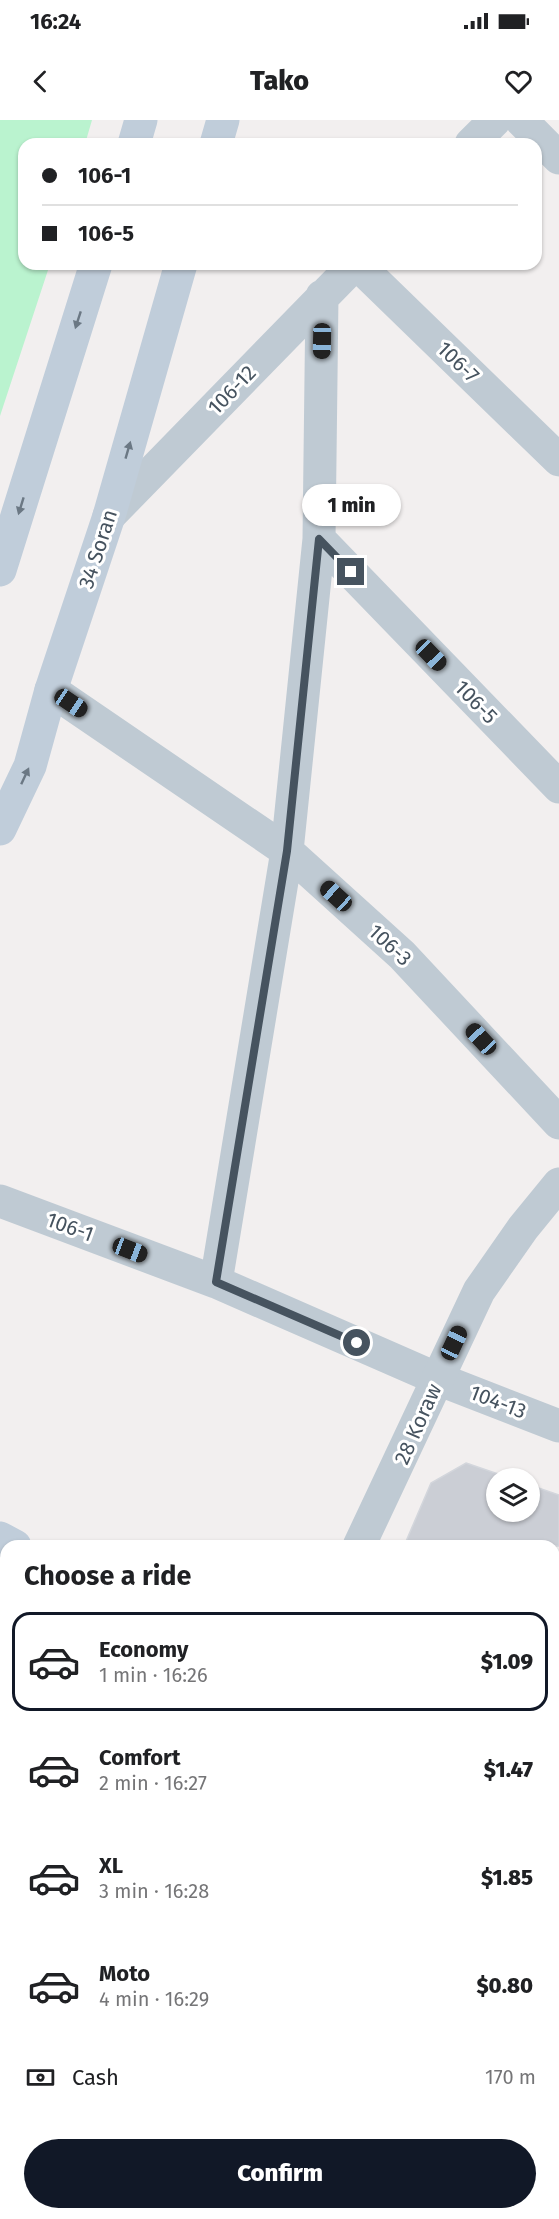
<!DOCTYPE html>
<html lang="en">
<head>
<meta charset="utf-8">
<style>
  :root { --surface:#fff; --page:#f2f2f2; --text:#202124; --muted:#757577; --line:#e0e0e0; --accent:#111827 }
  body { margin:0; font-family:"Fira Sans",sans-serif; background:var(--page); color:var(--text); height:100vh; display:flex; flex-direction:column; font-size:22px; white-space:nowrap }
  * { box-sizing:border-box; margin:0 }
  p { font-size:20px; color:var(--muted) }
  .icon { flex:none; width:33px; height:33px; fill:none; stroke:currentColor; stroke-width:2; stroke-linecap:round; stroke-linejoin:round }
  .map { position:relative; flex:1; overflow:hidden }
  .side { position:absolute; left:0px; top:1420px; width:560px; height:680px; display:flex; flex-direction:column; background:var(--surface); border-radius:18px 18px 0 0; box-shadow:0 2px 4px #0004 }
  .side>* { flex:none }
  .hud { position:absolute; left:18px; top:18px; width:524px; height:132px; border-radius:18px; box-shadow:0 2px 4px #0004; display:grid; align-content:center; height:132px; padding:0 24px; background:var(--surface) }
  .fabs { position:absolute; left:486px; top:1348px; display:grid; gap:12px }
  .fabs a { display:grid; place-items:center; width:54px; height:54px; border-radius:50%; background:var(--surface); box-shadow:0 2px 4px #0004; font-size:30px }
  .end { position:absolute; width:27px; height:27px; margin:-14px; border:8px solid #46535f; background:#fff; box-shadow:0 0 0 3px #fff }
  .from { border-radius:50% }
  .bubble { position:absolute; height:42px; border-radius:21px; background:var(--surface); box-shadow:0 2px 4px #0004; font-size:20px; font-weight:800; line-height:42px; text-align:center }
  .car { position:absolute; width:18px; height:36px; margin:-18px -9px; border-radius:8px; box-shadow:0 0 4px 2px #0007; background:linear-gradient(#222 24%,#8ab4d8 0 40%,#222 0 76%,#8ab4d8 0 86%,#222 0) }
  .hud b { display:flex; align-items:center; gap:21px; height:57px; font-size:22px }
  .hud b+b { border-top:2px solid var(--line) }
  .hud i { width:15px; height:15px; background:var(--text) }
  ul { padding:0; list-style:none }
  li { display:flex; align-items:center; gap:18px; height:99px; margin:0 12px 9px; padding:0 12px; border:3px solid transparent; border-radius:18px }
  li div { flex:1 }
  li b { display:block; font-size:22px }
  li em { font-style:normal; font-weight:800 }
  li.active { border-color:var(--accent) }
  li>.icon { width:54px; height:54px; stroke-width:1.5 }
  h2 { padding:0 24px; font-size:27px; line-height:72px }
  .pay { display:flex; align-items:center; gap:15px; height:66px; padding:0 24px; font-size:22px }
  .pay p { margin-inline-start:auto }
  .button { display:flex; gap:12px; margin-top:auto; padding:12px 24px }
  .button a { flex:1; height:69px; border-radius:36px; background:var(--accent); color:#fff; font-size:24px; font-weight:800; line-height:69px; text-align:center }
  .status { display:flex; justify-content:space-between; align-items:center; height:42px; padding:0 30px; background:var(--surface); direction:ltr }
  .status svg { height:16px; fill:currentColor }
  header { display:flex; justify-content:space-between; align-items:center; height:78px; padding:0 24px; background:var(--surface); font-size:27px; font-weight:800 }
  .map>svg:first-child { display:block }
  .education { fill:#e3e0e1 }
  .green { fill:#baf3cf }
  .building { fill:#cbced5; stroke:#d3d6dc; stroke-width:1.5 }
  .lines { fill:none; stroke-linecap:round; stroke-linejoin:round }
  .minor { stroke:#bfcad3; stroke-width:33 }
  .tertiary { stroke:#bfcad3; stroke-width:33 }
  .secondary { stroke:#c0cdda; stroke-width:33 }
  .oneway { fill:#6b7884 }
  .route { stroke:#46535f; stroke-width:8 }
  .labels { text-anchor:middle; stroke-width:6; stroke-linejoin:round; paint-order:stroke }
  .street-label { font-size:21px; fill:#46535f; stroke:#fff }
</style>
</head>
<body>
<div class="status"><b>16:24</b><svg viewBox="0 0 49 12"><path d="M0 12V9h3v3zM5 12V6h3v6zM10 12V3h3v9zM15 12V0h3v12zM26 1h20v11H26zM47 4h2v5h-2z"/></svg></div>
<header><svg class="icon" aria-label="back" viewBox="0 0 24 24"><path d="M15 5l-7 7 7 7"/></svg>Tako<svg class="icon" aria-label="heart" viewBox="0 0 24 24"><path d="M12 20l-8-8c-3-5 5-10 8-4 3-6 11-1 8 4z"/></svg></header>
<div class="map">
<svg width="559" height="2099" viewBox="0 0 559 2099">
  <rect width="100%" height="100%" fill="#f2efef"/>
  <!-- education -->
  <path class="education" d="M 0,1714 L 6,1717 L 6,1965 L 0,1976 Z"/>
  <!-- green -->
  <path class="green" d="M 0,0 L 92,0 L 85,24 L 24,24 L 24,144 L 50,144 L 0,296 Z
    M 554,1833 L 559,1836 L 559,1981 L 554,1983 Z
    M 57,2094 L 206,2094 L 190,2099 L 65,2099 Z"/>
  <!-- building -->
  <path class="building" d="M 466,1343 L 513,1359 L 496,1359 L 496,1392 L 530,1392 L 530,1365 L 559,1375 L 559,1426 L 404,1426 L 431,1363 Z"/>
  <g class="lines">
    <!-- minor -->
    <path class="minor" d="M 521,0 L 559,38
      M 471,24 L 495,0
      M 357,144 L 559,340
      M 109,396 L 355,144
      M 319,419 L 559,667
      M 51,570 L 287,731 L 402,835 L 559,1003
      M 0,1081 L 216,1162 L 438,1259 L 559,1306
      M 216,1162 L 287,731 L 319,419 L 322,176
      M 0,2056 L 6,2046"/>
    <!-- tertiary -->
    <path class="tertiary" d="M 359,1426 L 479,1171 L 523,1108 L 559,1064"/>
    <!-- secondary -->
    <path class="secondary" d="M 134,24 L 141,0
      M 216,24 L 223,0
      M 0,450 L 96,144
      M 0,709 L 30,646 L 51,570 L 109,396 L 181,144
      M 0,1418 L 15,1426
      M 0,1469 L 6,1473
      M 554,1734 L 559,1737
      M 554,1802 L 559,1805
      M 554,2026 L 559,2024
      M 554,2073 L 559,2072
      M 318,2099 L 334,2094
      M 474,2099 L 490,2094"/>
  </g>
  <!-- one-way arrows -->
  <defs><path id="oneway-solid" d="M-6-.8H1V-3.2L6.5 0L1 3.2V.8H-6Z" transform="scale(1.5)"/></defs>
  <g class="oneway">
    <use href="#oneway-solid" transform="translate(78 200) rotate(108)"/>
    <use href="#oneway-solid" transform="translate(128 330) rotate(-74)"/>
    <use href="#oneway-solid" transform="translate(21 386) rotate(107)"/>
    <use href="#oneway-solid" transform="translate(25 656) rotate(-65)"/>
  </g>
  <g class="lines">
    <!-- route -->
    <path class="route" d="M 351,452 L 319,419 L 287,731 L 216,1162 L 357,1223"/>
  </g>
  <g class="labels">
    <!-- street labels -->
    <g class="street-label">
      <text transform="translate(458 242) rotate(44)" y="7">106-7</text>
      <text transform="translate(232 270) rotate(-46)" y="7">106-12</text>
      <text transform="translate(98 429) rotate(-72)" y="7">34 Soran</text>
      <text transform="translate(476 582) rotate(46)" y="7">106-5</text>
      <text transform="translate(390 825) rotate(43)" y="7">106-3</text>
      <text transform="translate(70 1107) rotate(20)" y="7">106-1</text>
      <text transform="translate(498 1282) rotate(21)" y="7">104-13</text>
      <text transform="translate(418 1304) rotate(-66)" y="7">28 Koraw</text>
    </g>
  </g>
</svg>
<div class="fabs">
<a><svg class="icon" aria-label="layers" viewBox="0 0 24 24"><path d="M12 4l9 5-9 5-9-5zM3 14l9 5 9-5"/></svg></a>
</div>
<i class="end from" style="left:357px;top:1223px"></i>
<i class="end" style="left:351px;top:452px"></i>
<div class="bubble" style="left:302px;top:364px;width:99px">1 min</div>
<i class="car" style="left:322px;top:221px;rotate:181deg"></i>
<i class="car" style="left:431px;top:535px;rotate:136deg"></i>
<i class="car" style="left:71px;top:583px;rotate:124deg"></i>
<i class="car" style="left:336px;top:776px;rotate:312deg"></i>
<i class="car" style="left:481px;top:919px;rotate:317deg"></i>
<i class="car" style="left:130px;top:1130px;rotate:111deg"></i>
<i class="car" style="left:454px;top:1223px;rotate:25deg"></i>
<div class="hud">
<b><i class="from"></i>106-1</b>
<b><i></i>106-5</b>
</div>
<section class="side">
<h2>Choose a ride</h2>
<ul>
<li class="active"><svg class="icon" aria-label="car" viewBox="0 0 24 24"><path d="M5 17H2v-5l4-1 3-4h7l3 4 3 1v5h-3M9 17h6M6 11h13"/><circle cx="7" cy="17" r="2"/><circle cx="17" cy="17" r="2"/></svg><div><b>Economy</b><p>1 min · 16:26</p></div><em>$1.09</em></li>
<li><svg class="icon" aria-label="car" viewBox="0 0 24 24"><path d="M5 17H2v-5l4-1 3-4h7l3 4 3 1v5h-3M9 17h6M6 11h13"/><circle cx="7" cy="17" r="2"/><circle cx="17" cy="17" r="2"/></svg><div><b>Comfort</b><p>2 min · 16:27</p></div><em>$1.47</em></li>
<li><svg class="icon" aria-label="car" viewBox="0 0 24 24"><path d="M5 17H2v-5l4-1 3-4h7l3 4 3 1v5h-3M9 17h6M6 11h13"/><circle cx="7" cy="17" r="2"/><circle cx="17" cy="17" r="2"/></svg><div><b>XL</b><p>3 min · 16:28</p></div><em>$1.85</em></li>
<li><svg class="icon" aria-label="car" viewBox="0 0 24 24"><path d="M5 17H2v-5l4-1 3-4h7l3 4 3 1v5h-3M9 17h6M6 11h13"/><circle cx="7" cy="17" r="2"/><circle cx="17" cy="17" r="2"/></svg><div><b>Moto</b><p>4 min · 16:29</p></div><em>$0.80</em></li>
</ul>
<div class="pay"><svg class="icon" aria-label="cash" viewBox="0 0 24 24"><path d="M3 7h18v10H3z"/><circle cx="12" cy="12" r="2"/></svg>Cash<p>170 m</p></div>
<div class="button"><a>Confirm</a></div>
</section>
</div>
</body>
</html>
